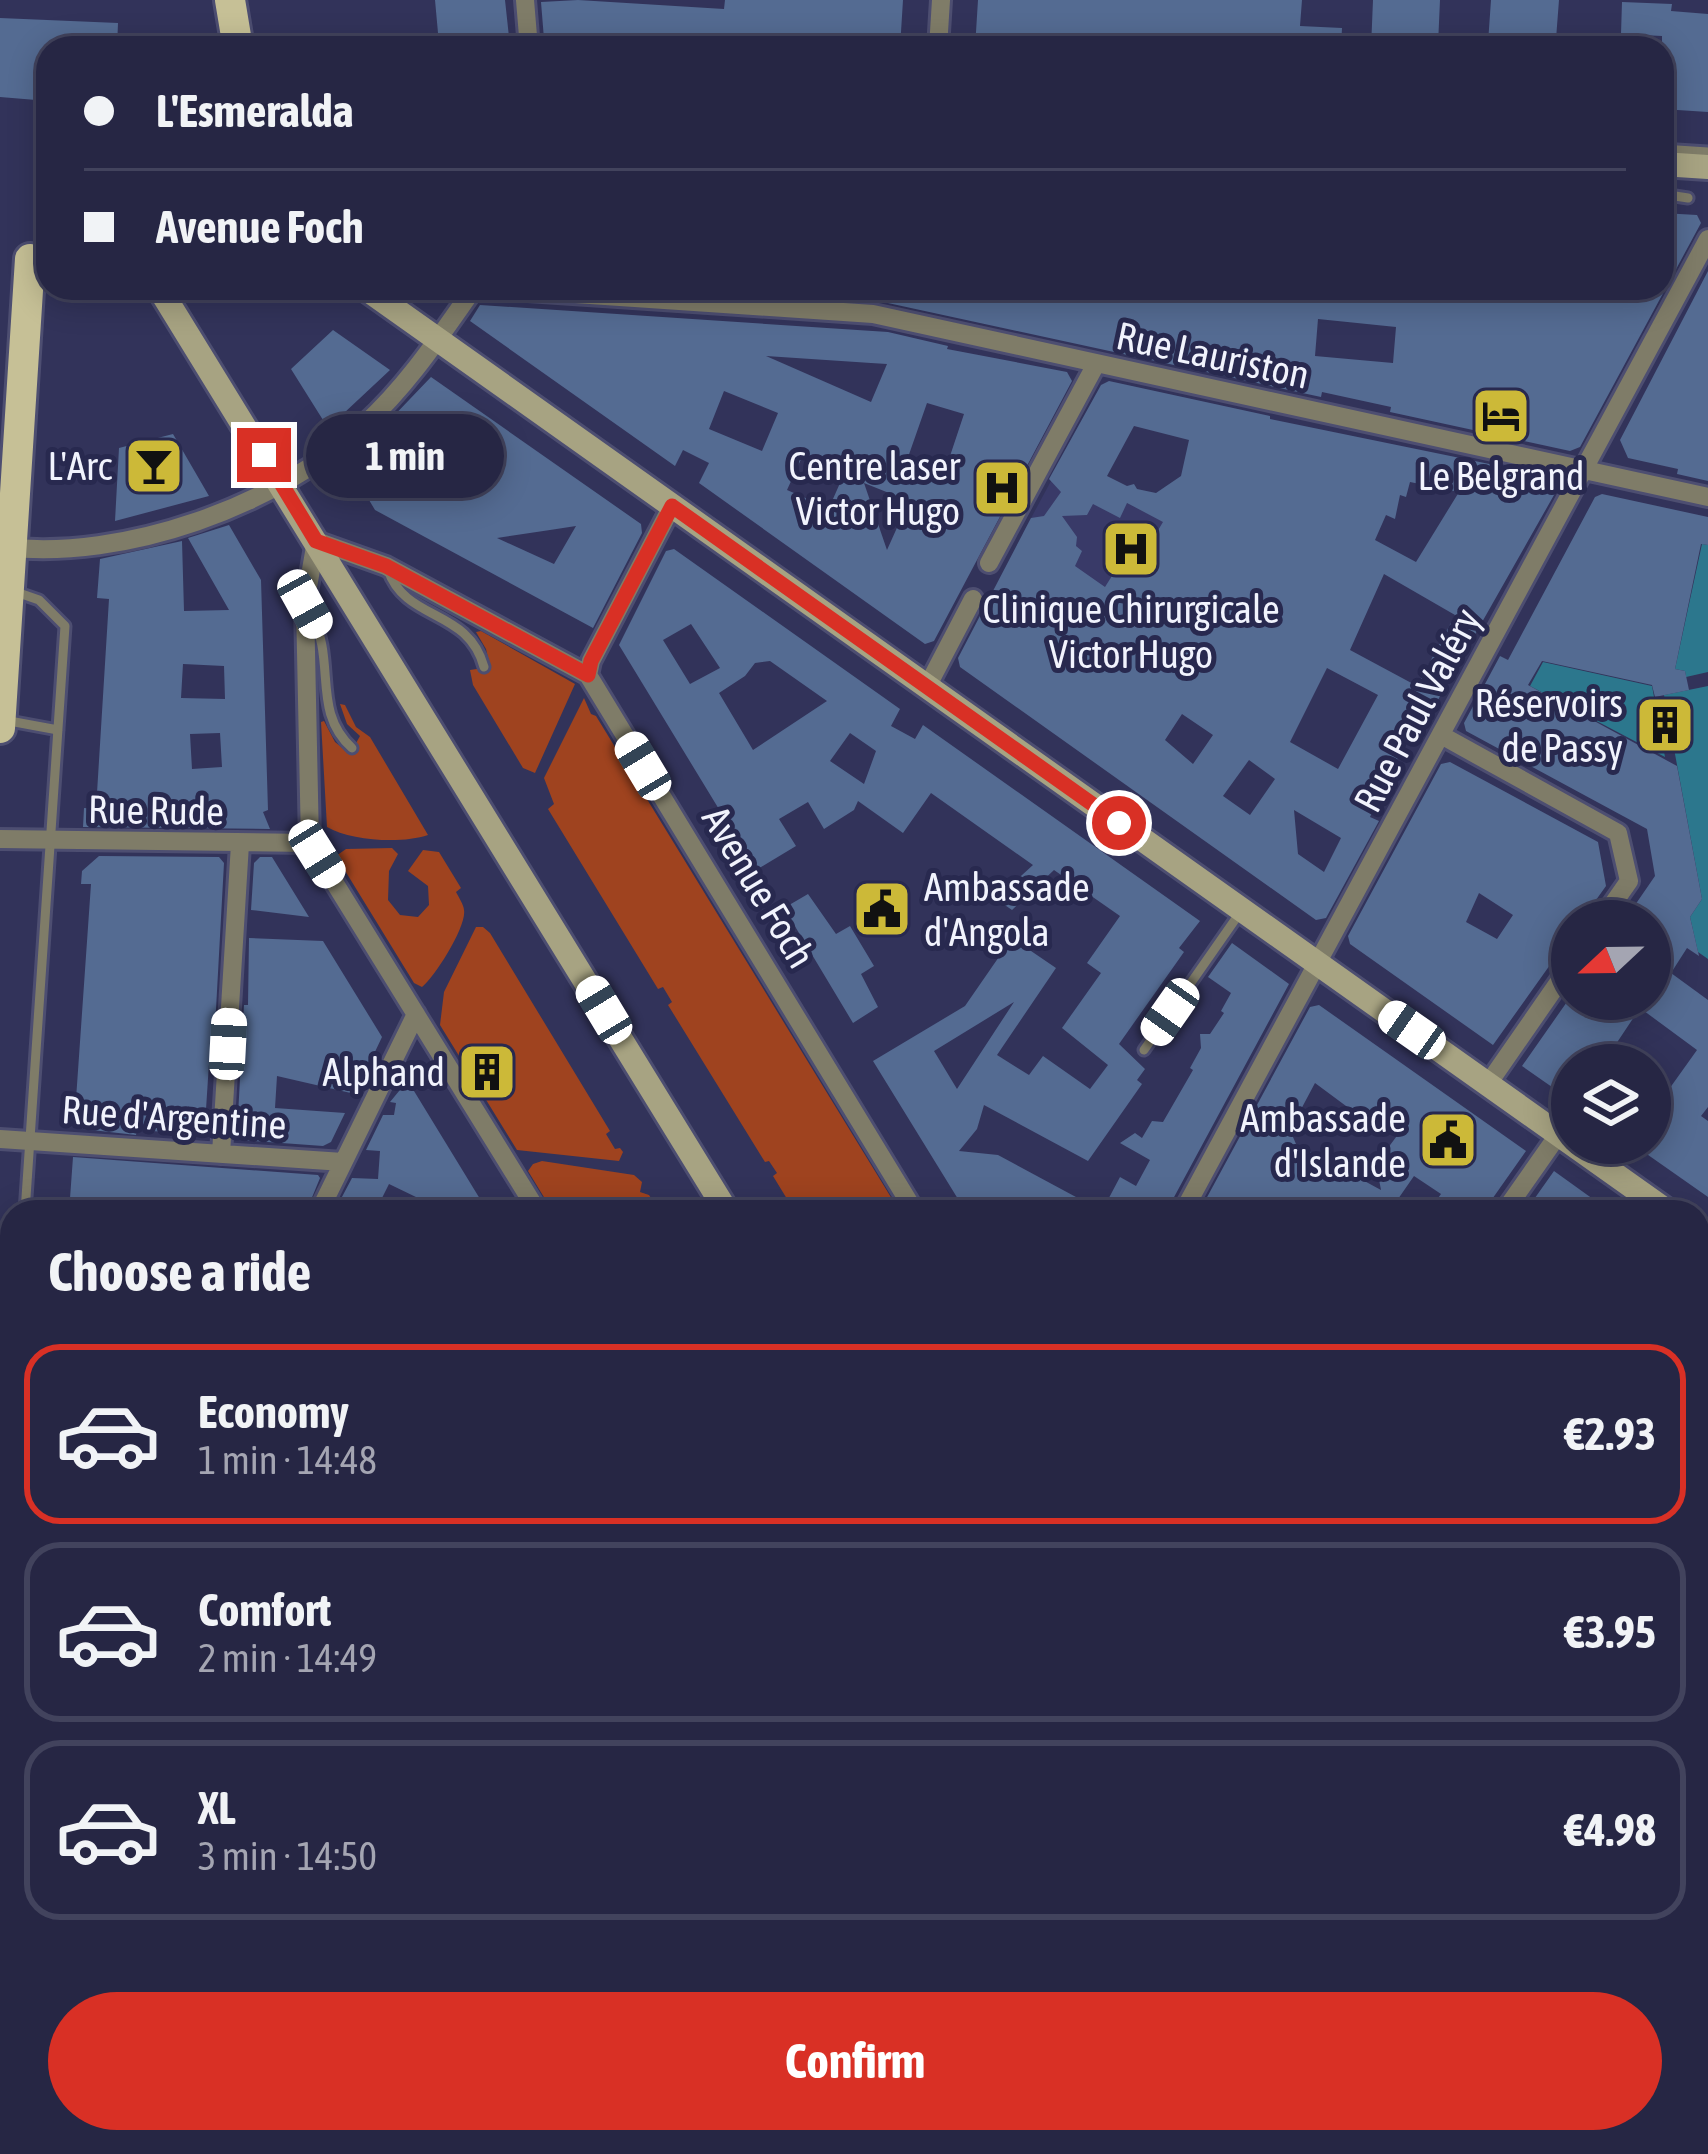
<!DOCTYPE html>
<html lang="en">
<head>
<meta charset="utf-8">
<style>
  :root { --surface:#262644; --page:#32324f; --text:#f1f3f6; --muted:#a4a5b2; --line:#42435d; --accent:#d93025 }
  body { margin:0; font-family:"Asap Condensed",sans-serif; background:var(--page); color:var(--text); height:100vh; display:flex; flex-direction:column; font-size:45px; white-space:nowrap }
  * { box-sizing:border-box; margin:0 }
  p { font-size:39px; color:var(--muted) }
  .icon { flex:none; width:66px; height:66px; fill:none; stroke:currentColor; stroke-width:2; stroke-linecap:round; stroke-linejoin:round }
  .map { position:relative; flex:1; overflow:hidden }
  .side { position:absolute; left:0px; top:1200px; width:1710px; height:954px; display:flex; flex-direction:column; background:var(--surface); border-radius:36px 36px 0 0; box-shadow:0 6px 30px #0003,0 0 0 3px var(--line) }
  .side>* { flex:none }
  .hud { position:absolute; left:36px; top:36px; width:1638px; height:264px; border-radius:36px; box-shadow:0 6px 30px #0003,0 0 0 3px var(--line); display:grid; align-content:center; height:264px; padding:0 48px; background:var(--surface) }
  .needle { width:78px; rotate:248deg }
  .fabs { position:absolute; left:1551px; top:900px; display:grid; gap:24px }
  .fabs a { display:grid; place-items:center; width:120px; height:120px; border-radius:50%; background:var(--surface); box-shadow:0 6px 30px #0003,0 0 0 3px var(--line); font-size:60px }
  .end { position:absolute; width:54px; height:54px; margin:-27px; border:15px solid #d93025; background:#fff; box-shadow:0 0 0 6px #fff }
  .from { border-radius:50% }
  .bubble { position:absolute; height:84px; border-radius:42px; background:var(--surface); box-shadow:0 6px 30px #0003,0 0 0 3px var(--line); font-size:39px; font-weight:700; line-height:84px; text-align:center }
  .car { position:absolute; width:36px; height:72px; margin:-36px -18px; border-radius:15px; box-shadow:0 0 9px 3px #0007; background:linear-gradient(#fff 24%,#345 0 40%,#fff 0 76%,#345 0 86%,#fff 0) }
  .hud b { display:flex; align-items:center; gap:42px; height:114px; font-size:45px }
  .hud b+b { border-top:3px solid var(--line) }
  .hud i { width:30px; height:30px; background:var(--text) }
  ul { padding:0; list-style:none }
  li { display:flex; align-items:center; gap:36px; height:180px; margin:0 24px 18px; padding:0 24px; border:6px solid var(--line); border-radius:36px }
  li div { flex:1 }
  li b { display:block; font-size:45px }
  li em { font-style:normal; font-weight:700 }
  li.on { border-color:var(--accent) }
  li>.icon { width:108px; height:108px; stroke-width:1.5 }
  h2 { padding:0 48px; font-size:54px; line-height:144px }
  .primary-button { display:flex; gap:24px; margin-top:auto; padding:24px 48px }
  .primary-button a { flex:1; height:138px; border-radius:72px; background:var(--accent); color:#fff; font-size:48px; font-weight:700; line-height:138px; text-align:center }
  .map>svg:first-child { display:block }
  .built { fill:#393a68 }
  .green { fill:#9f431f }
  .water { fill:#2c778d }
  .building { fill:#546b92; fill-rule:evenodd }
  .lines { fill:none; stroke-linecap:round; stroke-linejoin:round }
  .lane-casing { stroke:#4d4e71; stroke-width:15 }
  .street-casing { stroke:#4d4e71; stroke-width:24 }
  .secondary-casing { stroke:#4d4e71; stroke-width:30 }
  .primary-casing { stroke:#4d4e71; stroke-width:36 }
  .lane { stroke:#7f7c68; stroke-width:9 }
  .street { stroke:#7f7c68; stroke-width:18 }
  .secondary { stroke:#a7a382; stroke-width:24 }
  .primary { stroke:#c6c096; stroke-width:30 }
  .route { stroke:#d93025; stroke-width:15 }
  .labels { text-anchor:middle; stroke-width:10; stroke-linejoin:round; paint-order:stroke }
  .street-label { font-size:39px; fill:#f1f3fd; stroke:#28294f }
  .poi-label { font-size:39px; fill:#f1f3fd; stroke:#28294f; text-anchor:end }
</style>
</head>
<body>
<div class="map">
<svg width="1708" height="2154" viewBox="0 0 1708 2154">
  <rect width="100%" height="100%" fill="#32335a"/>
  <!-- built -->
  <path class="built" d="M 1058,468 L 1223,552 L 1168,633 L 1023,533 Z"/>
  <!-- green -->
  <path class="green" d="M 481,631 L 575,684 L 535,773 L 523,768 L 473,685 L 470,670 L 490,667 L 486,649 L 476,632 Z
    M 584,698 L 591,714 L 596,716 L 900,1212 L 795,1212 L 773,1176 L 777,1173 L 769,1161 L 765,1162 L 668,1005 L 672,1002 L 663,987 L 658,989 L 548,809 L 554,804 L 544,778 Z
    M 340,704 L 345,705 L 356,727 L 370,737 L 428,835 C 402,844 351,841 327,827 L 321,722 L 324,721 L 335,742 L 350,754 L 360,736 L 347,724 Z
    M 392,848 L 398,854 L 389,871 L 388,900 L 400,915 L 418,917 L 429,905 L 428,886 L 408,871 L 423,850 L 439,852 L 461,888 L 456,892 C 458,896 464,905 464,910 C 467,926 435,977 422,987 L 414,983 L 336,856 L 346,849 Z
    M 476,927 L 483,927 L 490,933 L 610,1131 L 606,1134 L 615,1149 L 620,1148 L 623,1152 L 619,1161 L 517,1150 L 440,1025 L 444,992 Z
    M 542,1161 L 634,1175 L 642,1182 L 640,1192 L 649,1195 L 660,1212 L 553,1212 L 528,1171 L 533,1164 Z"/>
  <!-- water -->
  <path class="water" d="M 1702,544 L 1708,545 L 1708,672 L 1686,677 L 1685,671 L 1675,669 Z
    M 1543,662 L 1652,686 L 1665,757 L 1530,686 Z
    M 1708,686 L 1708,959 L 1698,952 L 1690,917 L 1702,899 L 1664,695 Z"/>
  <!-- building -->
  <path class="building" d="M 435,0 L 505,0 L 509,37 L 438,33 Z
    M 578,0 L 724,9 L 725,0 L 903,0 L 900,48 L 690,48 L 544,39 L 541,2 Z
    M 978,0 L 1302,0 L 1300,26 L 1342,28 L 1341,48 L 1143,48 L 1029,41 L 1029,48 L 975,48 Z
    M 1373,0 L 1440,0 L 1438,45 L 1434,48 L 1371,48 Z
    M 1491,0 L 1559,0 L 1556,39 L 1524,37 L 1523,48 L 1485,48 L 1492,43 L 1488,43 Z
    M 1622,2 L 1672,4 L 1671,11 L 1708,14 L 1708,112 L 1662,109 L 1662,36 L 1621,34 Z
    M 0,18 L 118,23 L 117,48 L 48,48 L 48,101 L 0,97 Z
    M 1662,213 L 1697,215 L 1701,223 L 1580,447 L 1570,451 L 1390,412 L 1391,407 L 1322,392 L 1321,397 L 851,295 L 852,288 L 1524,288 L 1524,297 L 1555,298 L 1555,288 L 1596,288 L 1610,296 L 1614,288 L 1662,288 ZM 1318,319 L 1396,327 L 1393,363 L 1315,356 Z
    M 1708,271 L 1708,481 L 1677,474 L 1678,469 L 1628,458 L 1620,440 Z
    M 480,305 L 888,332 L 948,346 L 947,349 L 1067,372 L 1072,381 L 934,641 L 925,644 L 699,483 L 709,463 L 683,450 L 675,466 L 470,321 ZM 766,356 L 871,363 L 887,364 L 871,402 ZM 724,391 L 778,413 L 762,451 L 709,429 ZM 927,403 L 964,414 L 945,471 L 906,463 ZM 802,457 L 844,474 L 829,508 L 787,490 ZM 864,483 L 909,501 L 887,550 Z
    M 333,330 L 390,370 L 328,428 L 291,369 Z
    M 431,377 L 641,524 L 642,533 L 593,628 L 375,510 L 345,460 L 387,423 ZM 424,436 L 450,464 L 432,496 L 395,477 L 408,451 ZM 576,526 L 554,564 L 497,538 L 550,530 Z
    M 1109,381 L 1270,416 L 1270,419 L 1553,477 L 1558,488 L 1426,721 L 1423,719 L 1410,743 L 1406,741 L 1370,817 L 1379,821 L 1326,918 L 1316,920 L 960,667 L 958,658 L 1031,518 L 1044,516 L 1061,492 L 1049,479 L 1101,385 ZM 1134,426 L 1189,440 L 1181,476 L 1156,493 L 1137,489 L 1134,484 L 1127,486 L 1107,476 ZM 1410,482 L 1459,492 L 1416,562 L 1375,540 L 1386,515 L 1395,519 L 1400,495 L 1406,497 ZM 1127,503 L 1163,522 L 1145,552 L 1132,544 L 1105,587 L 1075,566 L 1082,551 L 1076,546 L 1077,537 L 1062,516 L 1087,515 L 1093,504 L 1120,518 ZM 1384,574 L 1455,615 L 1417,686 L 1350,650 ZM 1327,668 L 1378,695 L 1338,769 L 1290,742 ZM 1182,714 L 1213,735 L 1193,764 L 1165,740 ZM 1249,760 L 1275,779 L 1250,815 L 1223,796 ZM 1294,810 L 1341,838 L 1324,872 L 1298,854 Z
    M 173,434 L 209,496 L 115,521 L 119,448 Z
    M 1602,494 L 1708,517 L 1708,545 L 1701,544 L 1675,669 L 1685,671 L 1689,690 L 1655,697 L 1652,685 L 1542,661 L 1528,685 L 1677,766 L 1702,899 L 1690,917 L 1699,956 L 1687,948 L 1671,973 L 1708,1000 L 1708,1107 L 1701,1116 L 1708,1121 L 1708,1197 L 1631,1143 L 1650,1143 L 1650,1091 L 1662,1099 L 1697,1050 L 1640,1008 L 1602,1065 L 1572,1065 L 1572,1101 L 1522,1066 L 1569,999 L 1650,999 L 1650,921 L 1624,921 L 1655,876 L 1647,829 L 1466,731 L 1464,723 L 1500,656 L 1508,660 L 1595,497 Z
    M 229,525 L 261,580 L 268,810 L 263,812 L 270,829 L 83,827 L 84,808 L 96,809 L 109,599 L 97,598 L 100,559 L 182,541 L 184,611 L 229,610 L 188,538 ZM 183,664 L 224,666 L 225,699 L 181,698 ZM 220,733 L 222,767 L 192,769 L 190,734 Z
    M 674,549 L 900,709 L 891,726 L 915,739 L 923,725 L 1200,921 L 1179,948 L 1184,952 L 1119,1044 L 1145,1069 L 1137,1080 L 1142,1084 L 1088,1161 L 984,1105 L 977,1129 L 959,1151 L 998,1155 L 1102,1211 L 1120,1177 L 1136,1186 L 1150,1160 L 1120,1143 L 1135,1133 L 1142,1138 L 1152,1121 L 1163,1122 L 1193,1070 L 1190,1068 L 1201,1048 L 1200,1034 L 1210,1034 L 1224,1013 L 1221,1011 L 1231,993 L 1208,977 L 1232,943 L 1289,984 L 1166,1212 L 966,1212 L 873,1061 L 965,1006 L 1012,938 L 1056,968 L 997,1055 L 1029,1075 L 1043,1056 L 1090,1089 L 1108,1065 L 1062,1028 L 1101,973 L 1087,963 L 1120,916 L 1054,870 L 1012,910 L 996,899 L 1033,865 L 931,793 L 903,833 L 858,801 L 854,810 L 824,829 L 808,802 L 779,819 L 796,846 L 756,870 L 619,645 L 666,551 ZM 691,624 L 720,668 L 690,684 L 663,640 ZM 770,661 L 827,701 L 753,750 L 719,693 L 745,676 L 755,663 ZM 850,733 L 876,751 L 864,784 L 830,761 ZM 1014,1002 L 957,1089 L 934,1051 Z
    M 1450,762 L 1598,842 L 1606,886 L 1581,921 L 1572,921 L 1572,934 L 1493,1045 L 1350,944 L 1348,936 L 1441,764 ZM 1479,893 L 1513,915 L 1497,939 L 1466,922 Z
    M 99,856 L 219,857 L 224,863 L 213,1064 L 209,1063 L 205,1125 L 195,1134 L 137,1130 L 136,1135 L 74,1128 L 91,884 L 81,884 L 82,871 Z
    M 260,857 L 272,857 L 309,917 L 251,910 L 254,863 Z
    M 808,894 L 836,934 L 850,926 L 874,966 L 861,974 L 878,1007 L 853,1023 L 784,908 Z
    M 249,938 L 323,941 L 382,1037 L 355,1094 L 277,1076 L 275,1108 L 345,1113 L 331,1142 L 323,1146 L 242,1140 L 237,1134 L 244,1005 L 248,1005 Z
    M 1319,1005 L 1526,1151 L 1483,1212 L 1428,1212 L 1441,1194 L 1414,1176 L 1389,1212 L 1199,1212 L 1310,1007 ZM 1315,1083 L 1373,1126 L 1405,1125 L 1376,1164 L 1381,1190 L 1296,1144 L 1290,1130 Z
    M 404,1085 L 414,1091 L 488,1212 L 411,1212 L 418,1198 L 389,1184 L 375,1212 L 334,1212 L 352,1178 L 378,1179 L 380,1151 L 366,1150 L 383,1115 L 394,1115 L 396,1103 L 390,1102 Z
    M 73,1157 L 318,1175 L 320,1178 L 306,1212 L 230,1212 L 231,1202 L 198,1199 L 192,1212 L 112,1199 L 112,1212 L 69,1212 Z
    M 1554,1171 L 1611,1212 L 1525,1212 Z"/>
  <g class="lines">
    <defs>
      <path id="lane" d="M 1662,149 L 1708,152
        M 1662,194 L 1688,198
        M 388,570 C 406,622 468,608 484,667
        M 16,592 L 39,600 L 65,626 L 25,1212
        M 311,614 C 337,661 311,711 352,748
        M 4,720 L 58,730
        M 1144,1050 L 1239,914
        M 0,1359 L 12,1353
        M 0,1413 L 12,1424 L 0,1595
        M 1405,2142 L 1407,2154"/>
      <path id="street" d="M 525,0 L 529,48
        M 938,48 L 941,0
        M 484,288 L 873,314 L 1708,497
        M 5,547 C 123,561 278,506 364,425 C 408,385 440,336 474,288
        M 989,563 L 1096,364
        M 588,675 L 591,661 L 672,506
        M 927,687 L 973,599
        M 1441,735 L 1618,833 L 1629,881 L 1601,921
        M 0,839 L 310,843
        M 1488,1084 L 1572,963
        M 0,1139 L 343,1162
        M 221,1154 L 240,844
        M 319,1212 L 416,1014
        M 538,1212 L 310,843 L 305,604 L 316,541 L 386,566 L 588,675 L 915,1212
        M 1183,1212 L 1708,239
        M 1504,1212 L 1558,1135
        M 1698,1467 L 1708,1467
        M 0,1893 L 12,1894
        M 0,1924 L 12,1925
        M 1698,2020 L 1708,2021
        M 259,2142 L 272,2154
        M 431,2142 L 441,2154
        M 1109,2142 L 1115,2154
        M 1485,2142 L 1492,2154
        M 674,2154 L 680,2142"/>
      <path id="secondary" d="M 1662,164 L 1708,167
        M 159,288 L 727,1212
        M 365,288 L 1668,1212
        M 1698,1234 L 1708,1241
        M 1698,1693 L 1708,1686
        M 1297,2142 L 1304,2154
        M 946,2154 L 966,2142"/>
      <path id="primary" d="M 230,0 L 238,48
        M 0,728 L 30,259"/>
    </defs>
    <!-- lane casing -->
    <use href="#lane" class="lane-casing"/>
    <!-- street casing -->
    <use href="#street" class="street-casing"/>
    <!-- secondary casing -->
    <use href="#secondary" class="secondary-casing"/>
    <!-- primary casing -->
    <use href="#primary" class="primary-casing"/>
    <!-- lane -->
    <use href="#lane" class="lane"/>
    <!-- street -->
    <use href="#street" class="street"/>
    <!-- secondary -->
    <use href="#secondary" class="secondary"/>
    <!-- primary -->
    <use href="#primary" class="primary"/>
  </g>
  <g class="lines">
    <!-- route -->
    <path class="route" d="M 264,455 L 316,541 L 386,566 L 588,675 L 591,661 L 672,506 L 1119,823"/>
  </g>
  <!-- icons -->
  <defs>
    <symbol id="hotel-square" viewBox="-11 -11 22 22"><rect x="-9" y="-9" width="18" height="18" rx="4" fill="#ccb938" stroke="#28294f"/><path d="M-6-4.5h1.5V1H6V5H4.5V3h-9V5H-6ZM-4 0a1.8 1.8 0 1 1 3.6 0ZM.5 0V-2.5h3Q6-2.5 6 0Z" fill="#111"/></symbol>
    <symbol id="bar-square" viewBox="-11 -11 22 22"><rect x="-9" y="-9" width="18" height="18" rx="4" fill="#ccb938" stroke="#28294f"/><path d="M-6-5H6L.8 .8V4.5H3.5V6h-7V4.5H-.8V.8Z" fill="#111"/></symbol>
    <symbol id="hospital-square" viewBox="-11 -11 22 22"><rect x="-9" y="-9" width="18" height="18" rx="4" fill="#ccb938" stroke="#28294f"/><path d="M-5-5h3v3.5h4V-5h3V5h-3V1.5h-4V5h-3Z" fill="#111"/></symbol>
    <symbol id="building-square" viewBox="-11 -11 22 22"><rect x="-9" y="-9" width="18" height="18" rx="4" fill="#ccb938" stroke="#28294f"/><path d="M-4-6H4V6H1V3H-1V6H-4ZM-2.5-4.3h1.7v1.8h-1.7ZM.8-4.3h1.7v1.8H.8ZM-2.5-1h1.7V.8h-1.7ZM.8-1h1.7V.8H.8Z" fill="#111"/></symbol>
    <symbol id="civic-square" viewBox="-11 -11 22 22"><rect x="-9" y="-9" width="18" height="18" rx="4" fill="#ccb938" stroke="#28294f"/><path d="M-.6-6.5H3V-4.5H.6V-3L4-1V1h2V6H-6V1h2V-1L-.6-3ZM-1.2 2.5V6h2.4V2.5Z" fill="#111"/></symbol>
  </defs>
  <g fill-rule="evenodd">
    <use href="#hotel-square" x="1468" y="383" width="66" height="66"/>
    <use href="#bar-square" x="121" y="433" width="66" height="66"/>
    <use href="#hospital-square" x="969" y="455" width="66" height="66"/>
    <use href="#hospital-square" x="1098" y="516" width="66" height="66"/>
    <use href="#building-square" x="1632" y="692" width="66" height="66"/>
    <use href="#civic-square" x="849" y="876" width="66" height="66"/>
    <use href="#building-square" x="454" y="1039" width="66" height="66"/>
    <use href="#civic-square" x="1415" y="1107" width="66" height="66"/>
  </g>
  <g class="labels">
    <!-- street labels -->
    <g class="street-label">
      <text transform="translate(1213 355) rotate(12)" y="14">Rue Lauriston</text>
      <text transform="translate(1417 710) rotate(-62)" y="14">Rue Paul Valéry</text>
      <text transform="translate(156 810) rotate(1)" y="14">Rue Rude</text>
      <text transform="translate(759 887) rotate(59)" y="14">Avenue Foch</text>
      <text transform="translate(174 1117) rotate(4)" y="14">Rue d'Argentine</text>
    </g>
    <!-- poi labels -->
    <g class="poi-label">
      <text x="112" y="480">L'Arc</text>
      <text x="960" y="480">Centre laser<tspan x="960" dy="45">Victor Hugo</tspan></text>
      <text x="1501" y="490" text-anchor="middle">Le Belgrand</text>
      <text x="1131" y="623" text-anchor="middle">Clinique Chirurgicale<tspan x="1131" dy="45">Victor Hugo</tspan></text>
      <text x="1623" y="717">Réservoirs<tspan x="1623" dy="45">de Passy</tspan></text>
      <text x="924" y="901" text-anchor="start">Ambassade<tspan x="924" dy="45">d'Angola</tspan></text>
      <text x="445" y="1086">Alphand</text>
      <text x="1406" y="1132">Ambassade<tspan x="1406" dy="45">d'Islande</tspan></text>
    </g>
  </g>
</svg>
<div class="fabs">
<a><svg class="needle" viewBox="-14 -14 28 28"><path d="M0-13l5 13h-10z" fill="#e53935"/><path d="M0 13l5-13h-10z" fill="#a4a5b2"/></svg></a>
<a><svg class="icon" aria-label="layers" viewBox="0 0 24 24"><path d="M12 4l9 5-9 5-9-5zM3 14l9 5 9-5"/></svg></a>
</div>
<i class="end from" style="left:1119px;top:823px"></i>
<i class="end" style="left:264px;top:455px"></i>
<div class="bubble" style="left:306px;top:414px;width:198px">1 min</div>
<i class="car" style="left:305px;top:604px;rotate:151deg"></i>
<i class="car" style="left:643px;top:766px;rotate:329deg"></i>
<i class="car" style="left:317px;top:854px;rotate:148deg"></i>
<i class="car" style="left:604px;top:1010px;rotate:329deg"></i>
<i class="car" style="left:1170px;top:1012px;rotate:215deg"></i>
<i class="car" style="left:1412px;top:1030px;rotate:305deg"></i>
<i class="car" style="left:228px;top:1044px;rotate:3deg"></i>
<div class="hud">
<b><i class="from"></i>L'Esmeralda</b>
<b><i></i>Avenue Foch</b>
</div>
<section class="side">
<h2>Choose a ride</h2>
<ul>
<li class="on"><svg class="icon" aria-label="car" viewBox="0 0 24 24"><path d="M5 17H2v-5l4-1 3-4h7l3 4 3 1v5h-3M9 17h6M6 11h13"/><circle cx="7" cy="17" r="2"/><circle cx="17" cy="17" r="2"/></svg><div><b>Economy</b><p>1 min · 14:48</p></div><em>€2.93</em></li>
<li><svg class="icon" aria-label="car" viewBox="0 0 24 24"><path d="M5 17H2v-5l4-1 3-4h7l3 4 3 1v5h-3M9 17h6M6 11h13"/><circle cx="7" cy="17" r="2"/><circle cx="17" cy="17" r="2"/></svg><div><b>Comfort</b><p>2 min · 14:49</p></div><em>€3.95</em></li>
<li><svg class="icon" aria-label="car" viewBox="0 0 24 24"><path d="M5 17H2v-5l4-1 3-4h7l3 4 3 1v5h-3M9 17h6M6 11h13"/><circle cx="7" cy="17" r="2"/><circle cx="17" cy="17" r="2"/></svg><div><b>XL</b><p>3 min · 14:50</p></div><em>€4.98</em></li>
</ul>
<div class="primary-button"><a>Confirm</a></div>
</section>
</div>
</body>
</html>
